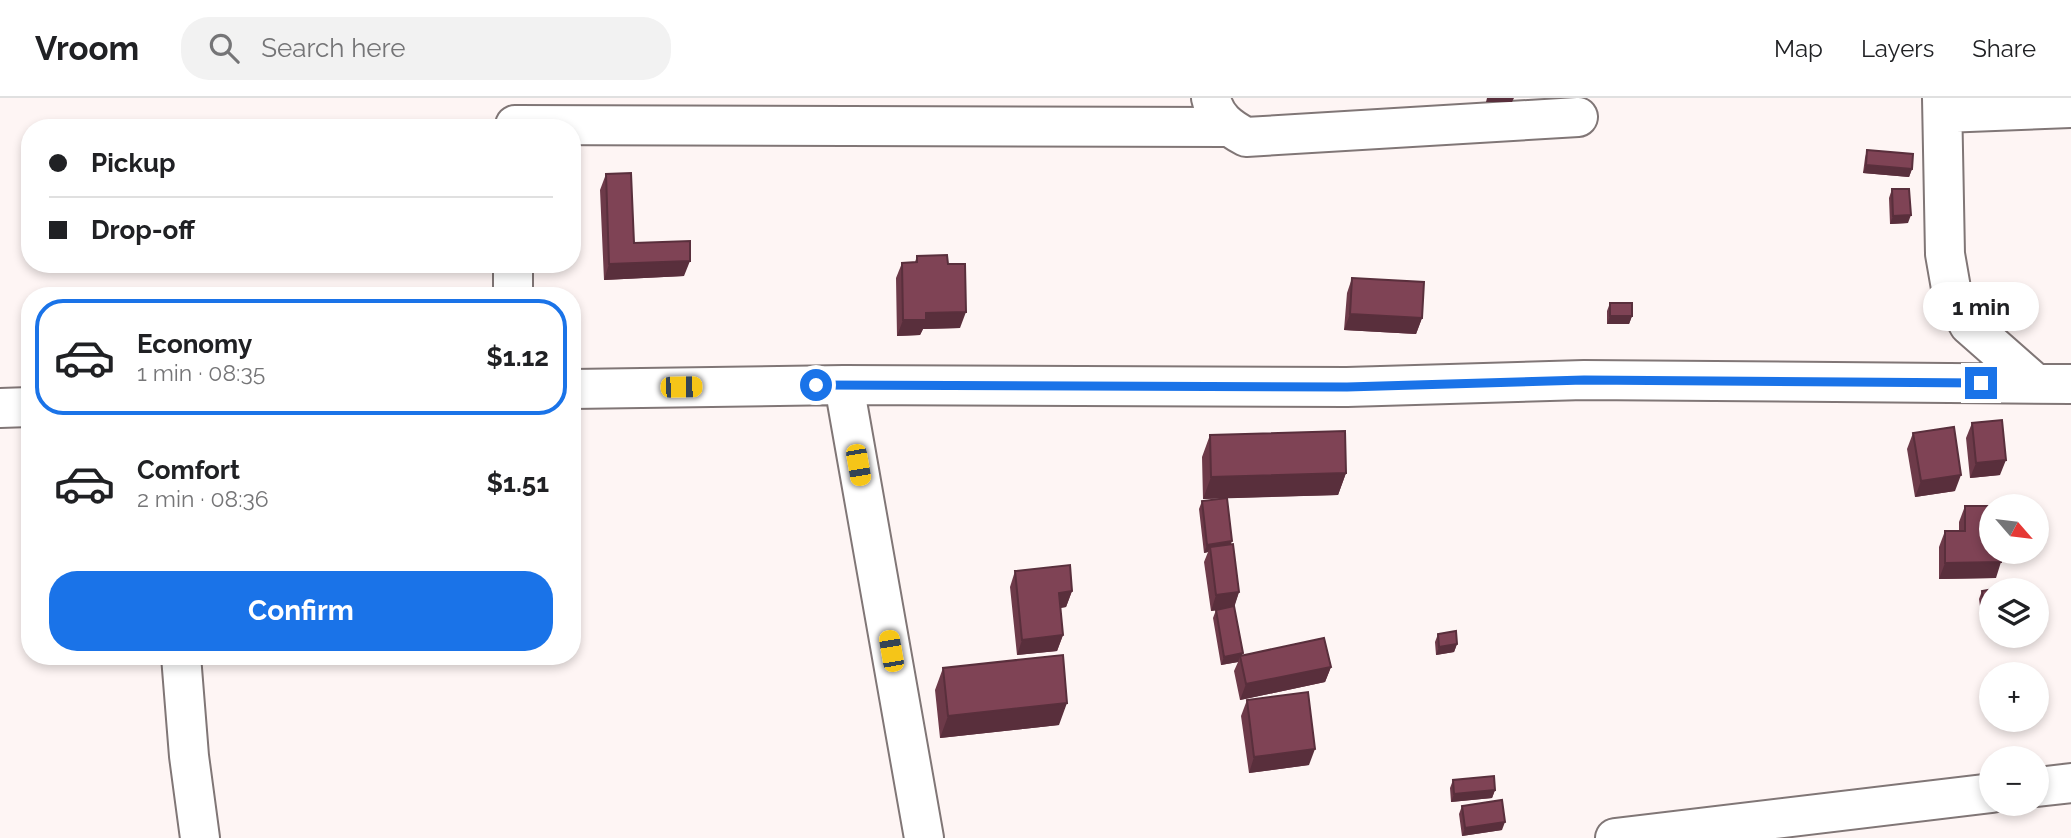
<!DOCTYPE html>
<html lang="en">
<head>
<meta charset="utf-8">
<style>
  :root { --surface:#fff; --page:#f2f2f2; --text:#202124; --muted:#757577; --line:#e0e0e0; --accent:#1a73e8 }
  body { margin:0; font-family:Raleway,sans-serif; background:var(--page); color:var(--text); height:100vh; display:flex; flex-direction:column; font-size:26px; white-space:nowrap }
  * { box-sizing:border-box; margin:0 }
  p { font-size:23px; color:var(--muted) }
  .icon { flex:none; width:38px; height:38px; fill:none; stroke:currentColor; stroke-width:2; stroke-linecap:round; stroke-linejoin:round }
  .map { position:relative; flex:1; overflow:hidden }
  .details { position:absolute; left:21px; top:189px; width:560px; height:378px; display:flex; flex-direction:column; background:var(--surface); border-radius:28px; box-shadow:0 4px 10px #0003 }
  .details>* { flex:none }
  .guide { position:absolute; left:21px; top:21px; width:560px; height:154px; border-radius:28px; box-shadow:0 4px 10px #0003; display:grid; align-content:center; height:154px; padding:0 28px; background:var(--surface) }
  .needle { width:46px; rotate:118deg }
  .buttons { position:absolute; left:1979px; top:396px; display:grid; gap:14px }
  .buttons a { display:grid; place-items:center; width:70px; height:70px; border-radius:50%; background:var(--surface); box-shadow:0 4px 10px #0003; font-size:35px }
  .end { position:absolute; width:32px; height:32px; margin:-16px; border:9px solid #1a73e8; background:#fff; box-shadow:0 0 0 4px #fff }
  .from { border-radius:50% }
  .bubble { position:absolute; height:49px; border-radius:24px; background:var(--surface); box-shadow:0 4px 10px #0003; font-size:23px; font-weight:700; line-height:49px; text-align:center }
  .car { position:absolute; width:21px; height:42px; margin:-21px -10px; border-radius:9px; box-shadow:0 0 5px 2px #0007; background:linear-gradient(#f5c518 24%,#345 0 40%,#f5c518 0 76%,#345 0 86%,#f5c518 0) }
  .guide b { display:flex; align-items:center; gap:24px; height:66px; font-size:26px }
  .guide b+b { border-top:2px solid var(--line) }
  .guide i { width:18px; height:18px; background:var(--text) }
  ul { padding:12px 0 0; list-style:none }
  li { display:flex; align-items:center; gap:21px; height:116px; margin:0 14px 10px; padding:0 14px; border:4px solid transparent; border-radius:28px }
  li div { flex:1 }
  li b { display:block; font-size:26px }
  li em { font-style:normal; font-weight:700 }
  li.selected { border-color:var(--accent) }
  li>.icon { width:63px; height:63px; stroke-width:1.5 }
  .action { display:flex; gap:14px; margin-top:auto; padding:14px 28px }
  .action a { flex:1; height:80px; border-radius:28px; background:var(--accent); color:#fff; font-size:28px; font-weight:700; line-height:80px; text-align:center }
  header { display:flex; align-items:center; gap:42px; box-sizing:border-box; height:98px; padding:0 35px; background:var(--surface); border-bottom:2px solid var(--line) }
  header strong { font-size:33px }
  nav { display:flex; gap:38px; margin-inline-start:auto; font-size:24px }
  .search { width:490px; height:63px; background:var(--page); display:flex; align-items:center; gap:18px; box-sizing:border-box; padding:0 24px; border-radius:28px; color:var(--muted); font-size:26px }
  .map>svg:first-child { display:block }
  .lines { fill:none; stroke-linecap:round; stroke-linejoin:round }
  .minor-casing { stroke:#807676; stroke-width:42 }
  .minor { stroke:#fff; stroke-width:38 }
  .wall { fill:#6d3a49 }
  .shaded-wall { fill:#592f3c }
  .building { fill:#7f4355; stroke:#592f3c; stroke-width:2 }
  .route { stroke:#1a73e8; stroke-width:9 }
</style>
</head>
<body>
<header>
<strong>Vroom</strong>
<div class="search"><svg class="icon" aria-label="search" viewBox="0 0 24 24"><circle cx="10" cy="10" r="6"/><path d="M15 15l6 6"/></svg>Search here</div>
<nav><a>Map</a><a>Layers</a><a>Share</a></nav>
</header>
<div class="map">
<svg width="2071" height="740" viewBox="0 0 2071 740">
  <rect width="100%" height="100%" fill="#fef5f4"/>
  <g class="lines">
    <defs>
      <path id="minor" d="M 1211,0 C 1215,20 1229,30 1246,39 L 1578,19
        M 1942,0 L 1945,156 L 1952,196 L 1969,227 L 2036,286
        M 1943,15 L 2071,10
        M 515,27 L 1227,29
        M 513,166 L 513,198
        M 844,287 L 924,740
        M 572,291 L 844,287 L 1347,289 L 1584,282 L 2071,286
        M 0,310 L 30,309
        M 181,558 L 189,658 L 200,740
        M 2037,689 L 2071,685
        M 1615,740 L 1992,695"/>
    </defs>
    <!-- minor casing -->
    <use href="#minor" class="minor-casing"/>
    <!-- minor -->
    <use href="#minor" class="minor"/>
  </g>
  <!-- wall -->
  <path class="wall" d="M 1867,52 L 1912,71 L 1909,79 L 1863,75 L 1865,60 Z
    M 606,76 L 634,145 L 684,178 L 604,182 L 600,92 Z
    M 1892,91 L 1908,125 L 1890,126 L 1889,100 Z
    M 917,158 L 948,166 L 960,230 L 923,231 L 920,237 L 897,238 L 896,180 L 902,165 L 915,164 Z
    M 1352,180 L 1422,220 L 1416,236 L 1344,232 L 1347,195 Z
    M 1610,205 L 1632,218 L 1629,226 L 1607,226 L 1607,213 Z
    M 1972,325 L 2000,377 L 1970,380 L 1966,340 Z
    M 1913,335 L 1955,393 L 1915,399 L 1907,351 Z
    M 1210,337 L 1346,375 L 1338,397 L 1227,400 L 1231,446 L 1239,494 L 1234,508 L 1242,557 L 1331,569 L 1325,584 L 1240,602 L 1234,573 L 1238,564 L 1221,567 L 1213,520 L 1216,512 L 1211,513 L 1204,464 L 1208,454 L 1204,455 L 1199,411 L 1202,403 L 1224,400 L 1203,401 L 1202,359 Z
    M 1965,408 L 1996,480 L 1939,481 L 1939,449 L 1945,433 L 1959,433 L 1959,424 Z
    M 1015,473 L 1072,493 L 1066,509 L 1060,510 L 1063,537 L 1057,553 L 1017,557 L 1010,489 Z
    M 1982,493 L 1992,522 L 1982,523 L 1979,501 Z
    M 1438,536 L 1457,546 L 1454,554 L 1436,557 L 1435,544 Z
    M 943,570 L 1059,627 L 940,640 L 935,592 Z
    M 1247,602 L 1309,667 L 1249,675 L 1241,618 Z
    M 1453,682 L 1495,692 L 1492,700 L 1451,704 L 1450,690 Z
    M 1462,708 L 1502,732 L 1462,738 L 1459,716 Z"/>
  <!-- shaded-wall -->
  <path class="shaded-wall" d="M 1487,0 L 1514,0 L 1512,4 L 1486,4 Z
    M 1866,67 L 1912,71 L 1909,79 L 1863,75 Z
    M 1911,117 L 1908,125 L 1890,126 L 1893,118 Z
    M 690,163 L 684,178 L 604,182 L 609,166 Z
    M 966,214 L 960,230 L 923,231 L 920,237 L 897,238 L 903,222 L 926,215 Z
    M 1350,216 L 1422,220 L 1416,236 L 1344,232 Z
    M 1610,218 L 1632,218 L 1629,226 L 1607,226 Z
    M 2006,362 L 2000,377 L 1970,380 L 1976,365 Z
    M 1346,375 L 1338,397 L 1203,401 L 1211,379 Z
    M 1961,377 L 1955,393 L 1915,399 L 1921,383 Z
    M 1232,443 L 1229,452 L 1210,449 L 1208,454 L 1204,455 L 1207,447 Z
    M 2001,464 L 1996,480 L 1939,481 L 1945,465 Z
    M 1072,493 L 1066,509 L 1053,511 L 1059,495 Z
    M 1239,494 L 1234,510 L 1211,513 L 1216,497 Z
    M 1992,514 L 1992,522 L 1982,523 L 1985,515 Z
    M 1063,537 L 1057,553 L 1017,557 L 1022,542 Z
    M 1457,546 L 1454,554 L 1436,557 L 1439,549 Z
    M 1243,555 L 1241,561 L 1240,558 L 1238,564 L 1221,567 L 1224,559 Z
    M 1331,569 L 1325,584 L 1240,602 L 1246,586 Z
    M 1067,605 L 1059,627 L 940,640 L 948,618 Z
    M 1315,651 L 1309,667 L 1249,675 L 1254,659 Z
    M 1495,692 L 1492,700 L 1451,704 L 1454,696 Z
    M 1505,724 L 1502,732 L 1462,738 L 1465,730 Z"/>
  <!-- building -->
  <path class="building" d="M 1867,52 L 1913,56 L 1912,71 L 1866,67 Z
    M 631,75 L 634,145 L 690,143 L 690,163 L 609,166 L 606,76 Z
    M 1892,91 L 1909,91 L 1911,117 L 1893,118 Z
    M 947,157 L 948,166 L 965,166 L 966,214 L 926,215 L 926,222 L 903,222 L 902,165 L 917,164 L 917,158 Z
    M 1352,180 L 1424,184 L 1422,220 L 1350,216 Z
    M 1610,205 L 1632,205 L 1632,218 L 1610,218 Z
    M 2002,322 L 2006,362 L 1976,365 L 1972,325 Z
    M 1954,329 L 1961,377 L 1921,383 L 1913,335 Z
    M 1345,333 L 1346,375 L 1211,379 L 1210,337 Z
    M 1227,400 L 1232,443 L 1207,447 L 1202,403 Z
    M 1965,408 L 1992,408 L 1992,453 L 2001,453 L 2001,464 L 1945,465 L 1945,433 L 1965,433 Z
    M 1233,446 L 1239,494 L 1216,497 L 1210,449 Z
    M 1070,467 L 1072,493 L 1059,495 L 1063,537 L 1022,542 L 1015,473 Z
    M 2010,488 L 2010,492 L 1992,492 L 1992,514 L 1985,515 L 1982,493 Z
    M 1234,508 L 1243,555 L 1224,559 L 1216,512 Z
    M 1456,533 L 1457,546 L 1439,549 L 1438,536 Z
    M 1324,540 L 1331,569 L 1246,586 L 1240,558 Z
    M 1063,557 L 1067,605 L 948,618 L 943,570 Z
    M 1308,594 L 1315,651 L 1254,659 L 1247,602 Z
    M 1494,678 L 1495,692 L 1454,696 L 1453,682 Z
    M 1502,702 L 1505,724 L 1465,730 L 1462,708 Z"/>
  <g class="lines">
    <!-- route -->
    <path class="route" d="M 816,287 L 1347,289 L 1584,282 L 1981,285"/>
  </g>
</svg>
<div class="buttons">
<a><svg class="needle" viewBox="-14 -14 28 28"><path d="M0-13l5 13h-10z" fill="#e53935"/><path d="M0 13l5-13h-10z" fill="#757577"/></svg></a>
<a><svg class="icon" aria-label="layers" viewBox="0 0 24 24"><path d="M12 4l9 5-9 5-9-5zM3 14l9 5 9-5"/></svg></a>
<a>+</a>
<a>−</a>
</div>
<i class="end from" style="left:816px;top:287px"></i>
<i class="end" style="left:1981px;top:285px"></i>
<div class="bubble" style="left:1923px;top:184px;width:116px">1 min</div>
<i class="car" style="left:681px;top:289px;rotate:89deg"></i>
<i class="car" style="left:858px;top:367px;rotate:170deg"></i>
<i class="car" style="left:891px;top:553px;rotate:350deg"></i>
<div class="guide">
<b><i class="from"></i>Pickup</b>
<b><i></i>Drop-off</b>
</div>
<section class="details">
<ul>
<li class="selected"><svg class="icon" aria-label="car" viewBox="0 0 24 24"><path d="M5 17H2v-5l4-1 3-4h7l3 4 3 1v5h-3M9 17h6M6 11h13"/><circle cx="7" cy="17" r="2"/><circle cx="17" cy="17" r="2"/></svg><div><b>Economy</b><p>1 min · 08:35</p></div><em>$1.12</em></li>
<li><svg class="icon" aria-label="car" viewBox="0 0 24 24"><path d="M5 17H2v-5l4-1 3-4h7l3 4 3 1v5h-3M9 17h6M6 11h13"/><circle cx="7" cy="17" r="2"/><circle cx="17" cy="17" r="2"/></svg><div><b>Comfort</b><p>2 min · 08:36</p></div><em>$1.51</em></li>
</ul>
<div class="action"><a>Confirm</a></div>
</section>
</div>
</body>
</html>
